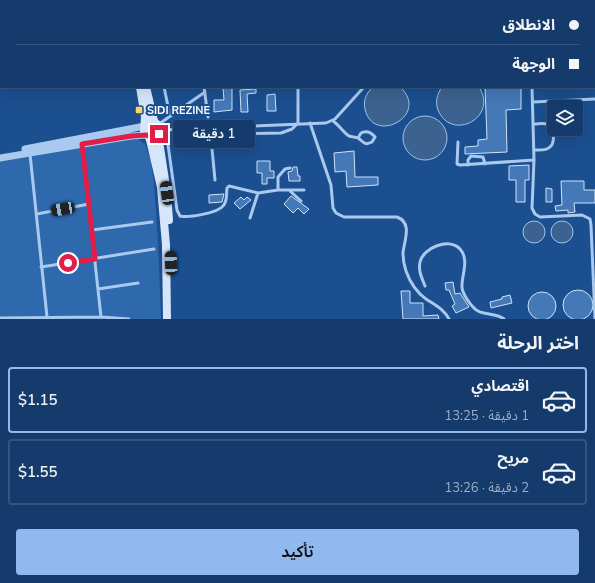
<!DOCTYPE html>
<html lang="ar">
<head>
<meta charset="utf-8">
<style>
  :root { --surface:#143b6b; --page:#214673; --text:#f1f3f6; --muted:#9dadc1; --line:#33557e; --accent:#90b9f0 }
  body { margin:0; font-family:"Nunito Sans","Noto Sans Arabic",sans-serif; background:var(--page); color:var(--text); direction:rtl; height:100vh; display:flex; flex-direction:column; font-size:15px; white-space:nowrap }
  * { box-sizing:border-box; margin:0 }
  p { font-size:13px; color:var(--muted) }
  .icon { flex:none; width:22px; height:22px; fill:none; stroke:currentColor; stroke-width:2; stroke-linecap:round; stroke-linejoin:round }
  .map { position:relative; height:319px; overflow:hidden; direction:ltr }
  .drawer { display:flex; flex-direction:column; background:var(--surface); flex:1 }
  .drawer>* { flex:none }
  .guide { position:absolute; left:0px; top:0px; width:595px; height:88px; box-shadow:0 4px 16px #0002,0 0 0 1px var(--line); direction:rtl; display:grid; align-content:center; height:88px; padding:0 16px; background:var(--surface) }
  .fabs { position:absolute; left:547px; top:100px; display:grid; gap:8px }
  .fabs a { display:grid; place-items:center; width:36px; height:36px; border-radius:4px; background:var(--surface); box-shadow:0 4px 16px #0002,0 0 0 1px var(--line); font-size:20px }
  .end { position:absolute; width:18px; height:18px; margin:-9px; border:5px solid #e11d48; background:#fff; box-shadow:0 0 0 2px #fff }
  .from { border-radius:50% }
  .bubble { position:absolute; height:28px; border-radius:4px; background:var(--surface); box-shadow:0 4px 16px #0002,0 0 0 1px var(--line); font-size:13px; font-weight:600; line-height:28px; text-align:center; direction:rtl }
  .car { position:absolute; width:12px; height:24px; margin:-12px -6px; border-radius:5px; box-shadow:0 0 3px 1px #0007; background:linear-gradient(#222 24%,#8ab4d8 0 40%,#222 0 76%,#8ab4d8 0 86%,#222 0) }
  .guide b { display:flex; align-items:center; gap:14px; height:38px; font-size:15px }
  .guide b+b { border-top:1px solid var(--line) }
  .guide i { width:10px; height:10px; background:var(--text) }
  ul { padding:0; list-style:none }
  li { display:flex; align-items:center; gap:12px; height:66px; margin:0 8px 6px; padding:0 8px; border:2px solid var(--line); border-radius:4px }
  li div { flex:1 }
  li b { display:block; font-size:15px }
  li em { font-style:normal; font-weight:600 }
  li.current { border-color:var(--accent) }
  li>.icon { width:36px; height:36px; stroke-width:1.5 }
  h2 { padding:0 16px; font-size:18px; line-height:48px }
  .action { display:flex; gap:8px; margin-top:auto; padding:8px 16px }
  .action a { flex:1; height:46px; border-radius:4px; background:var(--accent); color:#111; font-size:16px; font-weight:600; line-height:46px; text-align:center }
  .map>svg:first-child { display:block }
  .green { fill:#2e69ad }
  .water { fill:#3c6290; stroke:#9cc4f0 }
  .building { fill:#4478b7; stroke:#cfe3fa }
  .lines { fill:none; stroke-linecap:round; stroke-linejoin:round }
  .service { stroke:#a9c9ee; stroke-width:3 }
  .tertiary { stroke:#a9c9ee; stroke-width:7 }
  .secondary { stroke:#d6e6fa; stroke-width:8 }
  .route { stroke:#e11d48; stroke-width:5 }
  .poi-dot { fill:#ffd166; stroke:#1b4f8f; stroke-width:1.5 }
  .labels { text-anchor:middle; stroke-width:4; stroke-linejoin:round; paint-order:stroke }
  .poi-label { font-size:11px; font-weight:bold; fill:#fff; stroke:#1b4f8f; text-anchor:start }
</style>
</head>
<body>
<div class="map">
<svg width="595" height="319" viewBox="0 0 595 319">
  <rect width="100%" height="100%" fill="#1b4f8f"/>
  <!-- green -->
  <path class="green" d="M 136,138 L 145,144 L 151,162 L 154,184 L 158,241 L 161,319 L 0,319 L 0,160 Z"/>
  <!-- water -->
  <path class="water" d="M 373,87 L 400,87 C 431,115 373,146 365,109 C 363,101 366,93 373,87 Z
    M 442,87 L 479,87 C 499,118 451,142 438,110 C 435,102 437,94 442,87 Z
    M403 138a22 22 0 1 1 44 0a22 22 0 1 1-44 0Z
    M523 232a11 11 0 1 1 22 0a11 11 0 1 1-22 0Z
    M551 232a11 11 0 1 1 22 0a11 11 0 1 1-22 0Z"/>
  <!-- building -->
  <path class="building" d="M 223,87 L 232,87 L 232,110 L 214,112 L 214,100 L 224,100 Z
    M 485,87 L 521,87 L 521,109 L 506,110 L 507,152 L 465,154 L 465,147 L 478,146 L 478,140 L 487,139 Z
    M 256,89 L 256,93 L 247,94 L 248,112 L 241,112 L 240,90 Z
    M 275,94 L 276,111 L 267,111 L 267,95 Z
    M 354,151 L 355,177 L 378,177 L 378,185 L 347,187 L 346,171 L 335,172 L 334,153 Z
    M 257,161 L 270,161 L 270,171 L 274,171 L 274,178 L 267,178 L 267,184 L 262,184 L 262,173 L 257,173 Z
    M 529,165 L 529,180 L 525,180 L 525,202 L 516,202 L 516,180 L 509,180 L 509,166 Z
    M 293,167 L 297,167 L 298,176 L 300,176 L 300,181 L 289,181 L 288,172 L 292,171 Z
    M 561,181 L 584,181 L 584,190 L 595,190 L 595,203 L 574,203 L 575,212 L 568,213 L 568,210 L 556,211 L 555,206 L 562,205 Z
    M 546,188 L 552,189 L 552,202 L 546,202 Z
    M 224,194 L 222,202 L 209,203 L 209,195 Z
    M 291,196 L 309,209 L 304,214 L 298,208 L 293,213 L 284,204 Z
    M 241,197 L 244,200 L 247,197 L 251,200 L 240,209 L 234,203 Z
    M 453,282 L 455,294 L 460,293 L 469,307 L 456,313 L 452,306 L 455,304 L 449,290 L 446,290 L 445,283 Z
    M563 305a15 15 0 1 1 30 0a15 15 0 1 1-30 0Z
    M 401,291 L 410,291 L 410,303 L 423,303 L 423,316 L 438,315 L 439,319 L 403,319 Z
    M528 306a14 14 0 1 1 28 0a14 14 0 1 1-28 0Z
    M 510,295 L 512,303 L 491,308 L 490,302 L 502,299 L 502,297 Z"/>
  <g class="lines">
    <!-- service -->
    <path class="service" d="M 148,0 L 148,1
      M 299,0 L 299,1
      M 511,0 L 511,1
      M 442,1 L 442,0
      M 594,53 L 595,53
      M 164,87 L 170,116
      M 204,87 L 208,117
      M 532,87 L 534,160 L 532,208 L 535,214 L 540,217 L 582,215 L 590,219 L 591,225 L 595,319
      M 533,102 L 595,99
      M 333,121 C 339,125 344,133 349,136 C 352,137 357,137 358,138 C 364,142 364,146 372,142 L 375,137 C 371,132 367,130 361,133 L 358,138
      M 310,123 L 331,185 L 333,208 L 336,213 L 344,217 L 397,217 C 413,223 404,241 403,253 C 403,259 404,265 406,271 C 410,282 416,292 426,299 C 435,305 444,309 449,319
      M 159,124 L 205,92
      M 221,127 L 237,134 L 281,133 L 292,129 L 298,123 L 298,87
      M 210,128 L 215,180
      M 164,130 L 326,123 L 335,119 L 364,87
      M 166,130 L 177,210 L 180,216 C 188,218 218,213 223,206 C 228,201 226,194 227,188 L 229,186 L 258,193 L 278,190 L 304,190
      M 458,142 L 457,164 L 460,165 L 534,160
      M 82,144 L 101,317
      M 534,150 C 539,150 546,151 550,147 C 555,143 555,126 547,124 C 543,123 538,124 534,124
      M 30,154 L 47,317
      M 468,165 L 468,160 L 471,156 L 483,157 L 485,164
      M 278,190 L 278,177 L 285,169 L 290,168
      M 290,191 L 301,201
      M 37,214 L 89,204
      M 250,218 L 258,193
      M 92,230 L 152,222
      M 41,267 L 154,249
      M 425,286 C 422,278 418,271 420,262 C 423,248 449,237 460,249 C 470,260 461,276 462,288 C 463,294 469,303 473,307 C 481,317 494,311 504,319
      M 98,289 L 138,283
      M 0,318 L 101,317 L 129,319"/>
    <!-- tertiary -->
    <path class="tertiary" d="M 25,149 L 145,126
      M 0,158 L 131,136 L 147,135"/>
    <!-- secondary -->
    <path class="secondary" d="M 129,0 L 129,1
      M 140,87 L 145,117 L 144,131 L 149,137 L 151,144 L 161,187 L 166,245 L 167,319
      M 146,87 L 154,121
      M 146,124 L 149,121 L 154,121 L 160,127 L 159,141 L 167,193 L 169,220"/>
  </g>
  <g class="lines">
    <!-- route -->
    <path class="route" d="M 68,263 L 95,259 L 82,144 L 131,136 L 146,135 L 153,137 L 159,134"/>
  </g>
  <!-- markers -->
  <rect class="poi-dot" x="135" y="106" width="8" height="8" rx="2"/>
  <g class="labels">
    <!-- poi labels -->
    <g class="poi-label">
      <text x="147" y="114">SIDI REZINE</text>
    </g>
  </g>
</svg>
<div class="fabs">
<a><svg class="icon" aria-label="layers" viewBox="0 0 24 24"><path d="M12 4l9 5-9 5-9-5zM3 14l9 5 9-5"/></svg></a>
</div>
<i class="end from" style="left:68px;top:263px"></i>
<i class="end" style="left:159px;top:134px"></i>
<div class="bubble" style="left:173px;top:120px;width:82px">1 دقيقة</div>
<i class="car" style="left:167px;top:193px;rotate:352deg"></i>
<i class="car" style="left:63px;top:209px;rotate:260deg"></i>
<i class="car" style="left:171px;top:263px;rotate:358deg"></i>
<div class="guide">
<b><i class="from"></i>الانطلاق</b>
<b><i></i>الوجهة</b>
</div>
</div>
<section class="drawer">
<h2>اختر الرحلة</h2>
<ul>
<li class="current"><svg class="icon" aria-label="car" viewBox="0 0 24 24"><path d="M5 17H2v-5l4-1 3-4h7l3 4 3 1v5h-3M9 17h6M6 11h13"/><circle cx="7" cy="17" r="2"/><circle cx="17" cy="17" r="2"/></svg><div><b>اقتصادي</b><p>1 دقيقة · 13:25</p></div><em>$1.15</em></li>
<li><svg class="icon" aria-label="car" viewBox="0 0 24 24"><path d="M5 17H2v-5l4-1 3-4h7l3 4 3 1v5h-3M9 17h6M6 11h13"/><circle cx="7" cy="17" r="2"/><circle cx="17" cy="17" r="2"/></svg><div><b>مريح</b><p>2 دقيقة · 13:26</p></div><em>$1.55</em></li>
</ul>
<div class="action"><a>تأكيد</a></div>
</section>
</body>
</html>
